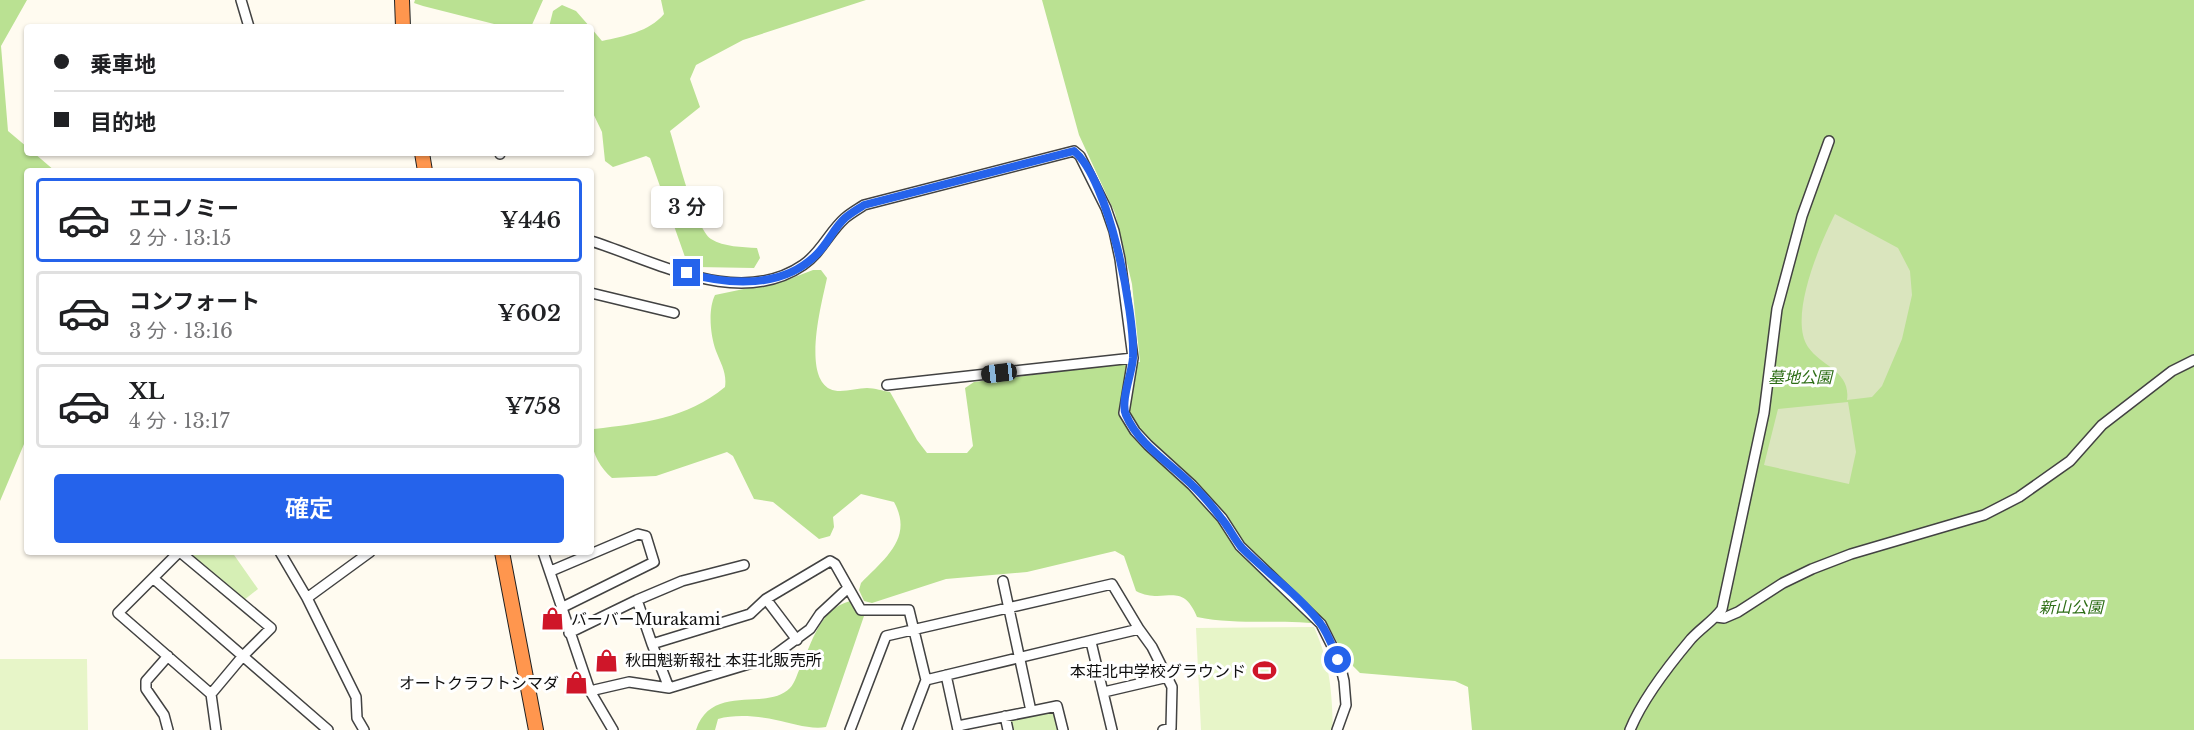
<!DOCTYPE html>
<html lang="ja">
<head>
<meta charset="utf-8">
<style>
  :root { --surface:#fff; --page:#f2f2f2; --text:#202124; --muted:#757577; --line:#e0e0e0; --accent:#2563eb }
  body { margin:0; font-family:"Libre Baskerville","Noto Sans JP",serif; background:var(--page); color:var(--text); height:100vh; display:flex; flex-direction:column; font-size:22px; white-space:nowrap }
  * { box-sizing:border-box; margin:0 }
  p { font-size:20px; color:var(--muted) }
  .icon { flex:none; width:33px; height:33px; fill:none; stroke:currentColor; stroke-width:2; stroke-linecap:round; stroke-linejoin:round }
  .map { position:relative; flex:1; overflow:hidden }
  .side { position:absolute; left:24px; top:168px; width:570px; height:387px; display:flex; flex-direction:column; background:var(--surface); border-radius:6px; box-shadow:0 2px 4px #0004 }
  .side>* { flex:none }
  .hud { position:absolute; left:24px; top:24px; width:570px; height:132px; border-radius:6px; box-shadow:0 2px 4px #0004; display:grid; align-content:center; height:132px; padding:0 30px; background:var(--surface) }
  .end { position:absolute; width:27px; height:27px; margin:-14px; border:8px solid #2563eb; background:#fff; box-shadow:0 0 0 3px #fff }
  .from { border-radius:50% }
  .bubble { position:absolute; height:42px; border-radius:6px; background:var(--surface); box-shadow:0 2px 4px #0004; font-size:20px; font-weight:600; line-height:42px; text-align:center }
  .car { position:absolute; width:18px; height:36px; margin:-18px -9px; border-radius:8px; box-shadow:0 0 4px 2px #0007; background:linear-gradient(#222 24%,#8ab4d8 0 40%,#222 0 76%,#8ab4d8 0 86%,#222 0) }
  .hud b { display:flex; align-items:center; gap:21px; height:57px; font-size:22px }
  .hud b+b { border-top:2px solid var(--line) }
  .hud i { width:15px; height:15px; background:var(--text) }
  ul { padding:10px 0 0; list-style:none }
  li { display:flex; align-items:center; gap:18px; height:84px; margin:0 12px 9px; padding:0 18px; border:3px solid var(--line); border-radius:6px }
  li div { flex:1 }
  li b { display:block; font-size:22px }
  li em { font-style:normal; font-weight:600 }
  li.current { border-color:var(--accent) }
  li>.icon { width:54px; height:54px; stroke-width:1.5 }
  .action { display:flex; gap:12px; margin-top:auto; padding:12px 30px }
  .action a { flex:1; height:69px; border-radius:6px; background:var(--accent); color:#fff; font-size:24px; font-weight:600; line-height:69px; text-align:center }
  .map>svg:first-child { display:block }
  .green { fill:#d6efb5 }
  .forest { fill:#bae192 }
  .cemetery { fill:#dae5be }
  .pitch { fill:#e7f5c8 }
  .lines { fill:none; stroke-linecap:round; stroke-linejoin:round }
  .minor-casing { stroke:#424242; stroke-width:12 }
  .highway-casing { stroke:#202020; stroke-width:16 }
  .minor { stroke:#fff; stroke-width:9 }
  .highway { stroke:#ff964e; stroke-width:14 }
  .route { stroke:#2563eb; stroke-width:8 }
  .labels { text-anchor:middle; stroke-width:6; stroke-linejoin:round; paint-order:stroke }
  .park-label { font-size:16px; font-style:italic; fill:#2e6e17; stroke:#fff }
  .poi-label { font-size:16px; fill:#0f0f0f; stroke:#fff; text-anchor:start }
</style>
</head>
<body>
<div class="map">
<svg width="2194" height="730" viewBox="0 0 2194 730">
  <rect width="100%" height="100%" fill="#fffbf0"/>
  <!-- green -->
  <path class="green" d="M 185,552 L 232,552 L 258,589 L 244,600 Z
    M 1057,706 L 1063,730 L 1008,730 L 1005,716 Z"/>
  <!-- forest -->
  <path class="forest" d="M 0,0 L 27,0 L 1,46 L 8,131 L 27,147 L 27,153 L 34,153 L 55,171 L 27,171 L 27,437 L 0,501 Z
    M 415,0 L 543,0 L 531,27 L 499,27 L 498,25 L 423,6 L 414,3 Z
    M 661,0 L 866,0 L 743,40 L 696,65 L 690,79 L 700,107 L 670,131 C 677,153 695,228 711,239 C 724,247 742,247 757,248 L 760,258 L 754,268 L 697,267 L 685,257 L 650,158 L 646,156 L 613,167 L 605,161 L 602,132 L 591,109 L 591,28 L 602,41 C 624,36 649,32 664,14 Z
    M 1042,0 L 2194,0 L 2194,730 L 1472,730 L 1468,687 L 1455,681 L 1360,673 L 1346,659 L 1328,625 C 1285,618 1240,626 1197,617 C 1181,579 1165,606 1136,591 L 1124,556 L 1115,551 L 1027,572 L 946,579 L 872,603 L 864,601 L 859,590 L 861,583 C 884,559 914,538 894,502 L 861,494 L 833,517 L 834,527 L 830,536 L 819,539 L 773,502 L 754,499 L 733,456 L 727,452 L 656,476 L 612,478 C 598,466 588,447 594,429 C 643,423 686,419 725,387 C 727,373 721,364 716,351 C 710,335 708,309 715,295 L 787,280 L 813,270 L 821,270 L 827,278 C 822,302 802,375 830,389 C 840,394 856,388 867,388 C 875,388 883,391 890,392 L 917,440 L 927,453 L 967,453 L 973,446 L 965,388 L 974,382 L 1140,362 L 1132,284 L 1115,213 L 1079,135 Z
    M 562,5 L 576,11 L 590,27 L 549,27 L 553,11 Z
    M 850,601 L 857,614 L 864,616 L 826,727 C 811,730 791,723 776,720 C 757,716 736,714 718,719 L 715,730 L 696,730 C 712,682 767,712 790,688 C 795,683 797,674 800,668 C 813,641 819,610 850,601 Z"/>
  <!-- cemetery -->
  <path class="cemetery" d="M 1835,214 L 1898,248 L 1910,271 L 1912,295 L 1902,339 L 1882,386 L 1872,397 L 1847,400 C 1851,371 1822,367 1808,347 C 1788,317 1820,244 1835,214 Z
    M 1848,402 L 1856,452 L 1849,484 L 1764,465 L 1778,409 Z"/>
  <!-- pitch -->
  <path class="pitch" d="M 1314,627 C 1330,663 1332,691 1333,730 L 1201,730 L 1196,628 Z
    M 0,659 L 87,659 L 88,730 L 0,730 Z"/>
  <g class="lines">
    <defs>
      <path id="minor" d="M 241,0 L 249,27
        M 500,153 L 500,154
        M 591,241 C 655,261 739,309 803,265 C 821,253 829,232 845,218 C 851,213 858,209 864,205 L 1074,151 L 1080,156 L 1106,208 L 1114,231 L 1120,259 L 1133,358 L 1124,413 L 1135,431 L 1148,445 L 1192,485 L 1222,518 L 1240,546 L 1321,624 L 1339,660 L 1344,681 L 1346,705 L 1337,730
        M 591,293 L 674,313
        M 887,385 L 1133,358
        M 179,552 L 118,613 L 211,694 L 216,730
        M 180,552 L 271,628 L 242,657 L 211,694
        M 280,552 L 307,598 L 356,697 L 357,718 L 364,730
        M 543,552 L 590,691 L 613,730
        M 551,571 L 638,534 L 646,536 L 654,562 L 561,608
        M 154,579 L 328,730
        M 1003,581 L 1031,711
        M 307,598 L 370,552
        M 766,599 L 797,640
        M 637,600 L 682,581 L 744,565
        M 1716,617 L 1724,618 L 1738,612 L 1783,583 L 1812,569 L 1851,554 L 1984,515 L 2019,497 L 2070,461 L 2102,425 L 2172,371 L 2194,360
        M 569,633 L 637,600 L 652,644 L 750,614 L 766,599 L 830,561 L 835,564 L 861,610 L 909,610 L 926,680 L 907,730
        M 1091,642 L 1112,730
        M 652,644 L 669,688
        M 946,675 L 958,730
        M 926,680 L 1139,629 L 1152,647 L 1172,687 L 1171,728 L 1163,730
        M 590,691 L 629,682 L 669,688 L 772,657 L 810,629 L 820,614 L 848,588
        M 1104,692 L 1168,677
        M 1005,716 L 1008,730
        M 958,726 L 1057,706 L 1063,730
        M 168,730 L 164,715 L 146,689 L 146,681 L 168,656
        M 850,730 L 886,636 L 1112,584 L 1139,629
        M 1630,730 C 1642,700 1670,664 1691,639 C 1701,628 1713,621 1722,609 L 1764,413 L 1777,309 L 1802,216 L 1829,141"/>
      <path id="highway" d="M 402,0 L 403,27
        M 422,153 L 425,171
        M 502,552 L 536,730"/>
    </defs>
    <!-- minor casing -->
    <use href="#minor" class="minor-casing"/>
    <!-- highway casing -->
    <use href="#highway" class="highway-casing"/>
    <!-- minor -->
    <use href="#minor" class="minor"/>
    <!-- highway -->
    <use href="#highway" class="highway"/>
  </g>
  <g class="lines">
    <!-- route -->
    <path class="route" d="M 687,273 C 729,285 783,289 817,254 C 828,243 834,228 845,218 C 851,213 858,209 864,205 L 1074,151 C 1109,180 1135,313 1133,358 C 1132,373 1120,402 1126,415 C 1138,444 1170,463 1191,484 C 1202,494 1212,506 1221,518 C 1229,527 1234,539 1242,548 C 1267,573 1299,595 1320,623 C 1328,633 1333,648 1338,660"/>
  </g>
  <!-- icons -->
  <defs>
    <symbol id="shop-bare" viewBox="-9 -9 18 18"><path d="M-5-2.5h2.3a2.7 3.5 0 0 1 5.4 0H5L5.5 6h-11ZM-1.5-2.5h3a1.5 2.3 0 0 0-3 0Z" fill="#cf1629" stroke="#fff" stroke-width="2.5" paint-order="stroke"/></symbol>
    <symbol id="stadium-bare" viewBox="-9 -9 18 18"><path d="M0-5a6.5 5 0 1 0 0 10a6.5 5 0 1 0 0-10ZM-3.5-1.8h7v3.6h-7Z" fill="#cf1629" stroke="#fff" stroke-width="2.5" paint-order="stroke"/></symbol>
  </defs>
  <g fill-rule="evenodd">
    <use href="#shop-bare" x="536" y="602" width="33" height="33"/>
    <use href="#shop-bare" x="590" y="644" width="33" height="33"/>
    <use href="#stadium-bare" x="1248" y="654" width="33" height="33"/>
    <use href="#shop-bare" x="560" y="666" width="33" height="33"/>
  </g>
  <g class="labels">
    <!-- park labels -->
    <g class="park-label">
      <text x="1800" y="383">墓地公園</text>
      <text x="2071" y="613">新山公園</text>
    </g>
    <!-- poi labels -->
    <g class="poi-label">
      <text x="571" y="625">バーバーMurakami</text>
      <text x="625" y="666">秋田魁新報社 本荘北販売所</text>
      <text x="1246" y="677" text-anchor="end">本荘北中学校グラウンド</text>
      <text x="559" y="689" text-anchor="end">オートクラフトシマダ</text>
    </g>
  </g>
</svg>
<i class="end from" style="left:1338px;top:660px"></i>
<i class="end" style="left:687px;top:273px"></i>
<div class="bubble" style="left:651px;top:186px;width:72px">3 分</div>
<i class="car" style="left:999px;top:373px;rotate:263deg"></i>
<div class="hud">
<b><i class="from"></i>乗車地</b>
<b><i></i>目的地</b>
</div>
<section class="side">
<ul>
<li class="current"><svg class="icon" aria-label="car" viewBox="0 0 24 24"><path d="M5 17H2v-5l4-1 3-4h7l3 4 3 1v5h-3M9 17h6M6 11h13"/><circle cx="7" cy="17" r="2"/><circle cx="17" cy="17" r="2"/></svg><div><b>エコノミー</b><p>2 分 · 13:15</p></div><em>¥446</em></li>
<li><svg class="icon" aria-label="car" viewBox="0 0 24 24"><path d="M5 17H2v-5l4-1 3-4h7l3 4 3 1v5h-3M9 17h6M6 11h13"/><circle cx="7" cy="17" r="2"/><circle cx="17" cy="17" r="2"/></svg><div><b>コンフォート</b><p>3 分 · 13:16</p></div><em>¥602</em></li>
<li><svg class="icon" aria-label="car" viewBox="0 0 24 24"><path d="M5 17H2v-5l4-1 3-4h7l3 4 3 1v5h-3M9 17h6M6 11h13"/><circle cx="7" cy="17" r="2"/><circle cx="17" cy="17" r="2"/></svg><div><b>XL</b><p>4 分 · 13:17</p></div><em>¥758</em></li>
</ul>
<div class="action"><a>確定</a></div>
</section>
</div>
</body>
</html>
